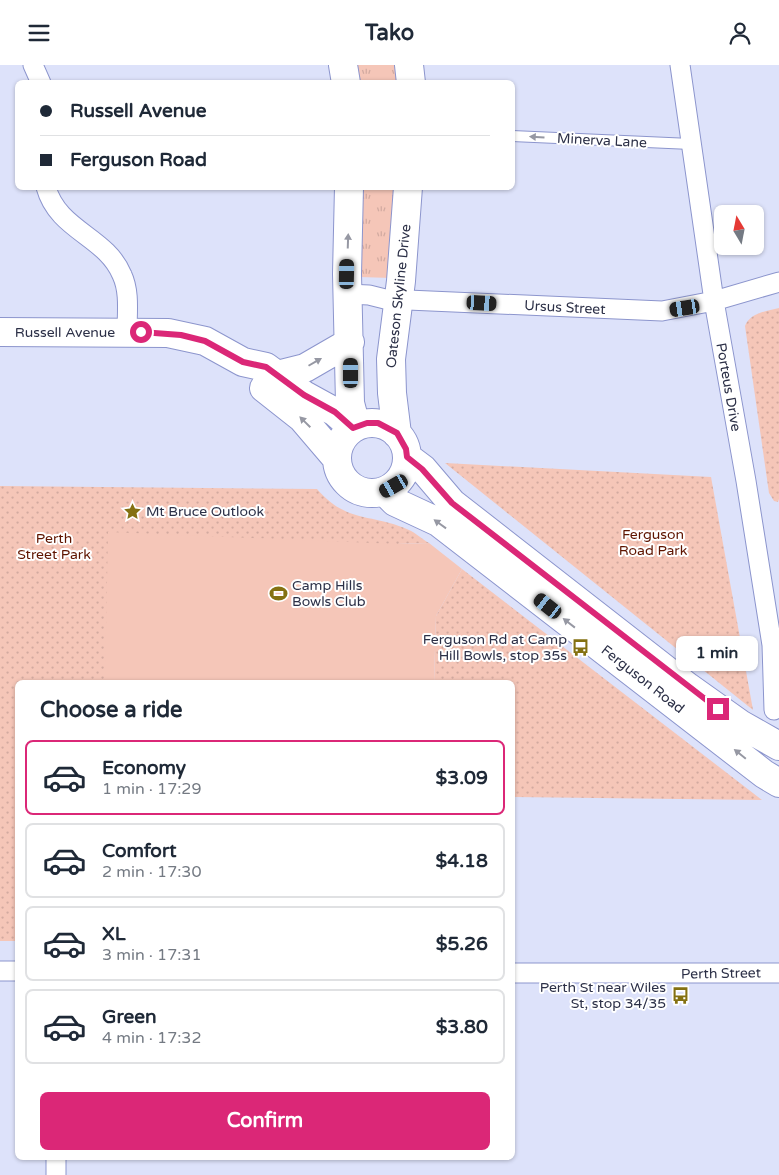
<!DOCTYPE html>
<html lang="en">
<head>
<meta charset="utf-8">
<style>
  :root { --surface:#fff; --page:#f2f2f3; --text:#1f2937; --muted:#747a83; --line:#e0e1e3; --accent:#db2777 }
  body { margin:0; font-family:"Varela Round",sans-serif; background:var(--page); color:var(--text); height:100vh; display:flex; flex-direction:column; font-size:19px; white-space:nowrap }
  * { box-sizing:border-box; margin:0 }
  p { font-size:16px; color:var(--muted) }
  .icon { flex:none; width:28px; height:28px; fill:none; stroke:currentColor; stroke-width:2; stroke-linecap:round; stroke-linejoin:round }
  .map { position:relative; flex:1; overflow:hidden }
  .drawer { position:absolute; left:15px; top:615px; width:500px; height:480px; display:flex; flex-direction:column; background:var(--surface); border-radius:8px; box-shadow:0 1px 4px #0004 }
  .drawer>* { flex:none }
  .guide { position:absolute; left:15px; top:15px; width:500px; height:110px; border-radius:8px; box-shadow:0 1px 4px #0004; display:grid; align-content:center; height:110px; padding:0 25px; background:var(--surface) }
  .needle { width:32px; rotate:350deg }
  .controls { position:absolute; left:714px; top:140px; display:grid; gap:10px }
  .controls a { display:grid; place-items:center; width:50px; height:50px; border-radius:8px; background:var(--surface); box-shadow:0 1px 4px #0004; font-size:25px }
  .end { position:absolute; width:22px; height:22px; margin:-11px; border:6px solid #db2777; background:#fff; box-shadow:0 0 0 2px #fff }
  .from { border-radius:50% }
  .bubble { position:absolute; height:35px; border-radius:8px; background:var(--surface); box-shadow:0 1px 4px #0004; font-size:16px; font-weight:800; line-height:35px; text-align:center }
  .car { position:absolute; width:15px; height:30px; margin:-15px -8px; border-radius:6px; box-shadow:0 0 4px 1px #0007; background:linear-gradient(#222 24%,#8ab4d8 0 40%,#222 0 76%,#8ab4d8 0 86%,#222 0) }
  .guide b { display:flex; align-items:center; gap:18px; height:48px; font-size:19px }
  .guide b+b { border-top:1px solid var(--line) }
  .guide i { width:12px; height:12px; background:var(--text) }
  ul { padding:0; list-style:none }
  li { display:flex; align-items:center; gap:15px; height:75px; margin:0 10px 8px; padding:0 15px; border:2px solid var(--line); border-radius:8px }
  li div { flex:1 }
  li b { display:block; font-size:19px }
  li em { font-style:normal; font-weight:800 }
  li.selected { border-color:var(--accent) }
  li>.icon { width:45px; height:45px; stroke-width:1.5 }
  h2 { padding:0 25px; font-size:22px; line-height:60px }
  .cta { display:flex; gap:10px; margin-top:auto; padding:10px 25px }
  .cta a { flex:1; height:58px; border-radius:8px; background:var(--accent); color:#fff; font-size:20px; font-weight:800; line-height:58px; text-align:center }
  header { display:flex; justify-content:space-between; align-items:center; height:65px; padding:0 25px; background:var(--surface); font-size:22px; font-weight:800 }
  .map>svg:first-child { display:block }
  .grass { fill:url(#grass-tufts) }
  .park { fill:url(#park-dots) }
  .pitch { fill:#f5c6b8 }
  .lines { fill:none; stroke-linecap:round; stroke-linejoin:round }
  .service-casing { stroke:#8c95cd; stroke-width:12 }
  .minor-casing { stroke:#8c95cd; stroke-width:21 }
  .secondary-casing { stroke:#8c95cd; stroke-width:30 }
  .service { stroke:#fff; stroke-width:10 }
  .minor { stroke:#fff; stroke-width:19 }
  .secondary { stroke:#fff; stroke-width:28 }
  .oneway { fill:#9698a3 }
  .route { stroke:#db2777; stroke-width:6 }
  .labels { text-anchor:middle; stroke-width:4; stroke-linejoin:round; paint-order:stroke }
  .street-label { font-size:14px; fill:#2c3047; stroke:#fff }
  .poi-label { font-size:14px; fill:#2c3047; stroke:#fff; text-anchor:start }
  .park-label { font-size:14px; fill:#5f1500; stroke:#fff }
</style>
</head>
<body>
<header><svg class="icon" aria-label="menu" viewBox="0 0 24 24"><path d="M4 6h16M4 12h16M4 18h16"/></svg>Tako<svg class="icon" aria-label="person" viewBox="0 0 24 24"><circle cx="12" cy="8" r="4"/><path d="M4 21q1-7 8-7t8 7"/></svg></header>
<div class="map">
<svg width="779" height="1110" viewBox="0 0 779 1110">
  <defs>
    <pattern id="grass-tufts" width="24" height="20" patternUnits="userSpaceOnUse" patternTransform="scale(1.25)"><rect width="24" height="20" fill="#f5c6b8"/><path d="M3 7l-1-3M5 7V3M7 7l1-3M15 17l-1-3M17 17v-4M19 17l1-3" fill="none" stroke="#d2aaa0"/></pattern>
    <pattern id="park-dots" width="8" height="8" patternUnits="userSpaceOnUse" patternTransform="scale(1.25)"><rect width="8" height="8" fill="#f5c6b8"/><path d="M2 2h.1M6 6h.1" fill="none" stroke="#d2aaa0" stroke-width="1.8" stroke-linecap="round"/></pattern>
  </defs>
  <rect width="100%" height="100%" fill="#dde2fa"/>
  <!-- grass -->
  <path class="grass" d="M 354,0 L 402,0 L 404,17 L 356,17 Z
    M 358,123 L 401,123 L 392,213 L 359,212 Z"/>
  <!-- park -->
  <path class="park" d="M 779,243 L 779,434 L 778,437 L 774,436 L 769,428 L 745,261 C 750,248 766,246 779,243 Z
    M 445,398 L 711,412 L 753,645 Z
    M 0,421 L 317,424 C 347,459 372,448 409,465 C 416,468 422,474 429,478 L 397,479 L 106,617 L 18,618 L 17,876 L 0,876 Z
    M 462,504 L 762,735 L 513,732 L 512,618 L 434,618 L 436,551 Z"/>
  <!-- pitch -->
  <path class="pitch" d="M 108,467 L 397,479 L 429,478 L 462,504 L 436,551 L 434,617 L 105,617 Z"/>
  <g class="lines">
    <defs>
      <path id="service" d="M 512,71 L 691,79"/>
      <path id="minor" d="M 33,0 L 41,18
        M 680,0 L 714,236 L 746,416 L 772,580 L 774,645
        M 46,122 C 58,166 106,171 122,210 C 130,227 127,248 127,267
        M 347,229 L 369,230 L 385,234 L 662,246 L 714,236 L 779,217
        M 0,906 L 18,906
        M 512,908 L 779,908
        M 56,1110 L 56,1092"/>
      <path id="secondary" d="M 343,0 L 346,18
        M 409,0 L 411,18
        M 349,122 L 347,209 L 350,338 L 356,361
        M 0,267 L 168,268 L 205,276 L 243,297 L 266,302 L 304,330 L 335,347 L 353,363
        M 277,310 L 305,303 L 350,277
        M 264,323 L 302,353 L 337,394
        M337 393a35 35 0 1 1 70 0a35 35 0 1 1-70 0Z
        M 397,369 L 392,328 L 391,294 L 401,216 L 408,122
        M 407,392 L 423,404 L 452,438 L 688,622 L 740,659 L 779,681
        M 384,426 L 395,437 L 438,457 L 764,709 L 779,718"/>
    </defs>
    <!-- service casing -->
    <use href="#service" class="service-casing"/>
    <!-- minor casing -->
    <use href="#minor" class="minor-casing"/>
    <!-- secondary casing -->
    <use href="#secondary" class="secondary-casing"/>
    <!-- service -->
    <use href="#service" class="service"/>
    <!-- minor -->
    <use href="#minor" class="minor"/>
    <!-- secondary -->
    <use href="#secondary" class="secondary"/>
  </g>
  <!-- one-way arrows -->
  <defs><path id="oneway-solid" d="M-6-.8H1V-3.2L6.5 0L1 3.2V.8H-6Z" transform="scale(1.25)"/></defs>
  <g class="oneway">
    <use href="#oneway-solid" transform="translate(537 72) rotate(-177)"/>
    <use href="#oneway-solid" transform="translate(348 176) rotate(-88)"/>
    <use href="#oneway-solid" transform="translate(315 297) rotate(-30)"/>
    <use href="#oneway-solid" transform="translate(305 357) rotate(-135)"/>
    <use href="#oneway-solid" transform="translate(440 459) rotate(-144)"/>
    <use href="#oneway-solid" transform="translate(569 558) rotate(-142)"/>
    <use href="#oneway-solid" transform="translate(740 689) rotate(-141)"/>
  </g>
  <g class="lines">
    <!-- route -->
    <path class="route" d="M 141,267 L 181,270 L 205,276 L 243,297 L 266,302 L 304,330 L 335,347 L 353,363 L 367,358 L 378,358 L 397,368 L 406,384 L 407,392 L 422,404 L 452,438 L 718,644"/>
  </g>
  <!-- icons -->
  <defs>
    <symbol id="sight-bare" viewBox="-9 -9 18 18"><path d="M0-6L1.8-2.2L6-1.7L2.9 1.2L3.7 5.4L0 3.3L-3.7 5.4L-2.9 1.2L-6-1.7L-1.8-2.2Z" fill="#847112" stroke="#fff" stroke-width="2.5" paint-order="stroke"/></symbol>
    <symbol id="stadium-bare" viewBox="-9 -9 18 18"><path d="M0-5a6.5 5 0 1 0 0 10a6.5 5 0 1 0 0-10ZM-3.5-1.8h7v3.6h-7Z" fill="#847112" stroke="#fff" stroke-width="2.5" paint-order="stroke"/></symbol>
    <symbol id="bus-bare" viewBox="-9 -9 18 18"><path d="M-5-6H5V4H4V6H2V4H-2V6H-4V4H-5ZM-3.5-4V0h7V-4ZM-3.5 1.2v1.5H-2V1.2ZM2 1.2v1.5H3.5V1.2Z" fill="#847112" stroke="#fff" stroke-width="2.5" paint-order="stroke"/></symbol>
  </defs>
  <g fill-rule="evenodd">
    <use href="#sight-bare" x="120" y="434" width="25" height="25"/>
    <use href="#stadium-bare" x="266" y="516" width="25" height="25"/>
    <use href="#bus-bare" x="568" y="570" width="25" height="25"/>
    <use href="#bus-bare" x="668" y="918" width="25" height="25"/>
  </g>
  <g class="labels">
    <!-- street labels -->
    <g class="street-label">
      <text transform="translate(602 75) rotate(3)" y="5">Minerva Lane</text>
      <text transform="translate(398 231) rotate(-84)" y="5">Oateson Skyline Drive</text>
      <text transform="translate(565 242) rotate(3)" y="5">Ursus Street</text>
      <text x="65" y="272">Russell Avenue</text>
      <text transform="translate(729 322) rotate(80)" y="5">Porteus Drive</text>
      <text transform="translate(643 614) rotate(38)" y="5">Ferguson Road</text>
      <text transform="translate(721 908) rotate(-1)" y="5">Perth Street</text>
    </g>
    <!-- poi labels -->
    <g class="poi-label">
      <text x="146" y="451">Mt Bruce Outlook</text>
      <text x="292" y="525">Camp Hills<tspan x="292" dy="16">Bowls Club</tspan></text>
      <text x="567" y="579" text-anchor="end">Ferguson Rd at Camp<tspan x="567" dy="16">Hill Bowls, stop 35s</tspan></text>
      <text x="666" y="927" text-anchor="end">Perth St near Wiles<tspan x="666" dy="16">St, stop 34/35</tspan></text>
    </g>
    <!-- park labels -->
    <g class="park-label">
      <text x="653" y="474">Ferguson<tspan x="653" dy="16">Road Park</tspan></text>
      <text x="54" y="478">Perth<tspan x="54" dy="16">Street Park</tspan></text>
    </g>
  </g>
</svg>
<div class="controls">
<a><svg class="needle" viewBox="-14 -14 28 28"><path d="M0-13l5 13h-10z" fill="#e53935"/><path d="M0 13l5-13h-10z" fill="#747a83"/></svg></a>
</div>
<i class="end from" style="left:141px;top:267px"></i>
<i class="end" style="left:718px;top:644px"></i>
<div class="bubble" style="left:676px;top:571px;width:82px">1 min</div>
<i class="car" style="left:347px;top:209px;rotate:1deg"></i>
<i class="car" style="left:482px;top:238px;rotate:93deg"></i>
<i class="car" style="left:685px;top:243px;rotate:261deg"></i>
<i class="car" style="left:351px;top:308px;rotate:0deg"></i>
<i class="car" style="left:394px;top:421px;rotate:240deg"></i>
<i class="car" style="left:548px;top:541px;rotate:308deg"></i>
<div class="guide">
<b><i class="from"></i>Russell Avenue</b>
<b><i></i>Ferguson Road</b>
</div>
<section class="drawer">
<h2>Choose a ride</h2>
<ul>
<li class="selected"><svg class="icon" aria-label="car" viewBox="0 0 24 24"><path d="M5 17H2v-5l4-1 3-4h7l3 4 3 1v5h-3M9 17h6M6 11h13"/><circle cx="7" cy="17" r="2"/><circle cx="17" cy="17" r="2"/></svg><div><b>Economy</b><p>1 min · 17:29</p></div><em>$3.09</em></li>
<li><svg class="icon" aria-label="car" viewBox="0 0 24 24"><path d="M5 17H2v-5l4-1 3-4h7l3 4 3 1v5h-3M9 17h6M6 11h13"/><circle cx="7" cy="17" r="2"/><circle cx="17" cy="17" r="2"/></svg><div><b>Comfort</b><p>2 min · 17:30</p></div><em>$4.18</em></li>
<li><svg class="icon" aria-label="car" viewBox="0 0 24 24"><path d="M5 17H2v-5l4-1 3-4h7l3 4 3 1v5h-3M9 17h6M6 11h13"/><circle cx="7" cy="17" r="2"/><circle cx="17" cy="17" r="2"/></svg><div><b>XL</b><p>3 min · 17:31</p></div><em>$5.26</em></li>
<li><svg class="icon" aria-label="car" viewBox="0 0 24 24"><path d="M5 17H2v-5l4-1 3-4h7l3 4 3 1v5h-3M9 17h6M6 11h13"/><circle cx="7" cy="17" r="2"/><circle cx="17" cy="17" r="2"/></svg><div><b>Green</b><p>4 min · 17:32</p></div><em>$3.80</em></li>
</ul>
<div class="cta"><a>Confirm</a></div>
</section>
</div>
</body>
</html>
